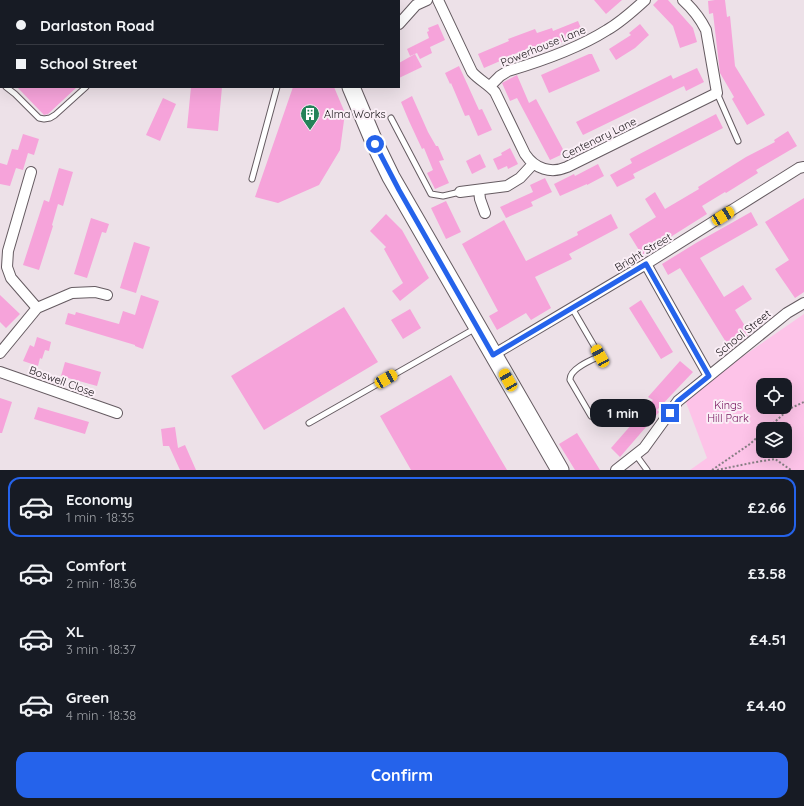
<!DOCTYPE html>
<html lang="en">
<head>
<meta charset="utf-8">
<style>
  :root { --surface:#171b24; --page:#20242c; --text:#f1f3f6; --muted:#9ea1a6; --line:#363941; --accent:#2563eb }
  body { margin:0; font-family:Quicksand,sans-serif; background:var(--page); color:var(--text); height:100vh; display:flex; flex-direction:column; font-size:15px; white-space:nowrap }
  * { box-sizing:border-box; margin:0 }
  p { font-size:13px; color:var(--muted) }
  .icon { flex:none; width:22px; height:22px; fill:none; stroke:currentColor; stroke-width:2; stroke-linecap:round; stroke-linejoin:round }
  .map { position:relative; height:470px; overflow:hidden }
  .sheet { display:flex; flex-direction:column; background:var(--surface); flex:1 }
  .sheet>* { flex:none }
  .guide { position:absolute; left:0px; top:0px; width:400px; height:88px; box-shadow:0 4px 16px #0002; display:grid; align-content:center; height:88px; padding:0 16px; background:var(--surface) }
  .fabs { position:absolute; left:756px; top:378px; display:grid; gap:8px }
  .fabs a { display:grid; place-items:center; width:36px; height:36px; border-radius:8px; background:var(--surface); box-shadow:0 4px 16px #0002; font-size:20px }
  .end { position:absolute; width:18px; height:18px; margin:-9px; border:5px solid #2563eb; background:#fff; box-shadow:0 0 0 2px #fff }
  .from { border-radius:50% }
  .bubble { position:absolute; height:28px; border-radius:12px; background:var(--surface); box-shadow:0 4px 16px #0002; font-size:13px; font-weight:700; line-height:28px; text-align:center }
  .car { position:absolute; width:12px; height:24px; margin:-12px -6px; border-radius:5px; box-shadow:0 0 3px 1px #0007; background:linear-gradient(#f5c518 24%,#345 0 40%,#f5c518 0 76%,#345 0 86%,#f5c518 0) }
  .guide b { display:flex; align-items:center; gap:14px; height:38px; font-size:15px }
  .guide b+b { border-top:1px solid var(--line) }
  .guide i { width:10px; height:10px; background:var(--text) }
  ul { padding:7px 0 0; list-style:none }
  li { display:flex; align-items:center; gap:12px; height:60px; margin:0 8px 6px; padding:0 8px; border:2px solid transparent; border-radius:12px }
  li div { flex:1 }
  li b { display:block; font-size:15px }
  li em { font-style:normal; font-weight:700 }
  li.current { border-color:var(--accent) }
  li>.icon { width:36px; height:36px; stroke-width:1.5 }
  .button { display:flex; gap:8px; margin-top:auto; padding:8px 16px }
  .button a { flex:1; height:46px; border-radius:12px; background:var(--accent); color:#fff; font-size:16px; font-weight:700; line-height:46px; text-align:center }
  .map>svg:first-child { display:block }
  .green { fill:#fdc3e8; fill-rule:evenodd }
  .building { fill:#f6a3da }
  .lines { fill:none; stroke-linecap:round; stroke-linejoin:round }
  .service-casing { stroke:#655b61; stroke-width:7 }
  .minor-casing { stroke:#655b61; stroke-width:12 }
  .primary-casing { stroke:#655b61; stroke-width:19 }
  .path { stroke:#867e83; stroke-width:2; stroke-dasharray:2 2; stroke-linecap:butt }
  .service { stroke:#fff; stroke-width:5 }
  .minor { stroke:#fff; stroke-width:10 }
  .primary { stroke:#fff; stroke-width:17 }
  .route { stroke:#2563eb; stroke-width:5 }
  .labels { text-anchor:middle; stroke-width:4; stroke-linejoin:round; paint-order:stroke }
  .street-label { font-size:11px; fill:#171316; stroke:#faeef6 }
  .poi-label { font-size:11px; fill:#171316; stroke:#faeef6; text-anchor:start }
  .park-label { font-size:11px; fill:#76165e; stroke:#faeef6 }
</style>
</head>
<body>
<div class="map">
<svg width="804" height="470" viewBox="0 0 804 470">
  <rect width="100%" height="100%" fill="#ede1e8"/>
  <!-- green -->
  <path class="green" d="M 804,314 L 804,470 L 690,470 L 707,458 L 684,397 ZM 763,385 L 785,385 L 785,407 L 763,407 ZM 763,429 L 785,429 L 785,451 L 763,451 Z"/>
  <!-- building -->
  <path class="building" d="M 594,0 L 622,0 L 606,14 Z
    M 658,0 L 668,0 L 693,28 L 697,42 L 680,48 L 673,26 L 653,5 Z
    M 715,0 L 725,0 L 727,17 L 730,16 L 735,66 L 765,115 L 747,125 L 732,99 L 734,97 L 720,73 L 713,13 L 709,14 L 708,1 Z
    M 578,21 L 583,33 L 548,48 L 547,44 L 529,51 L 528,49 L 506,57 L 507,58 L 484,68 L 478,54 L 509,41 L 508,39 L 535,29 L 537,33 L 552,28 L 553,31 Z
    M 438,24 L 445,40 L 430,47 L 432,53 L 420,59 L 417,53 L 410,56 L 407,49 L 429,38 L 427,32 L 429,31 L 428,28 Z
    M 640,24 L 649,35 L 635,48 L 616,60 L 609,49 L 631,35 L 629,33 Z
    M 415,54 L 422,67 L 399,78 L 399,63 Z
    M 589,54 L 592,54 L 600,71 L 549,93 L 541,75 Z
    M 459,66 L 479,110 L 482,109 L 492,130 L 478,136 L 469,115 L 465,116 L 451,83 L 450,84 L 445,73 Z
    M 697,68 L 704,82 L 686,91 L 684,86 L 583,135 L 576,122 L 671,75 L 673,79 Z
    M 517,75 L 529,103 L 536,99 L 565,153 L 550,160 L 517,98 L 510,101 L 502,83 Z
    M 17,87 L 77,87 L 48,114 L 44,115 Z
    M 191,87 L 222,87 L 218,131 L 187,128 Z
    M 293,87 L 334,87 L 345,113 L 340,150 L 319,185 L 278,203 L 255,197 Z
    M 412,96 L 428,132 L 436,146 L 438,146 L 444,160 L 439,161 L 449,183 L 435,189 L 427,173 L 433,170 L 424,148 L 422,149 L 409,121 L 401,102 Z
    M 163,98 L 176,104 L 160,141 L 146,135 Z
    M 716,114 L 723,128 L 633,174 L 635,178 L 617,187 L 610,175 L 632,163 L 630,159 Z
    M 788,131 L 797,146 L 756,170 L 758,173 L 726,193 L 725,192 L 702,206 L 707,214 L 642,255 L 629,234 L 656,217 L 645,199 L 655,192 L 665,209 L 699,189 L 698,187 L 746,157 L 775,142 L 774,140 Z
    M 23,134 L 39,139 L 34,155 L 28,153 L 23,170 L 16,168 L 10,186 L 0,184 L 0,163 L 7,165 L 12,149 L 18,150 Z
    M 510,148 L 518,164 L 508,169 L 507,166 L 498,170 L 493,159 L 502,155 L 501,153 Z
    M 480,154 L 486,167 L 472,174 L 466,161 Z
    M 598,164 L 604,176 L 587,185 L 587,184 L 560,196 L 554,184 L 574,174 L 575,176 Z
    M 59,168 L 73,172 L 63,206 L 58,204 L 52,225 L 53,226 L 39,270 L 23,265 L 44,200 L 49,202 Z
    M 545,178 L 552,192 L 531,202 L 533,206 L 506,218 L 500,207 L 533,192 L 530,185 Z
    M 804,198 L 804,292 L 795,298 L 775,269 L 789,260 L 765,222 Z
    M 446,201 L 461,232 L 446,239 L 431,208 Z
    M 751,212 L 758,225 L 700,258 L 724,297 L 743,285 L 752,299 L 735,310 L 750,334 L 729,347 L 680,268 L 668,275 L 662,264 L 696,243 Z
    M 386,214 L 402,230 L 429,278 L 400,301 L 392,291 L 403,283 L 384,249 L 386,247 L 370,231 Z
    M 611,214 L 618,228 L 569,254 L 572,259 L 535,277 L 551,308 L 531,320 L 526,313 L 497,330 L 489,316 L 498,311 L 462,244 L 504,220 L 526,261 L 578,235 L 577,232 Z
    M 91,218 L 109,224 L 106,233 L 102,232 L 87,278 L 74,274 Z
    M 134,242 L 150,247 L 136,293 L 120,288 Z
    M 0,295 L 20,314 L 6,328 L 0,322 Z
    M 141,295 L 159,301 L 143,349 L 135,346 L 135,345 L 65,324 L 68,313 L 75,315 L 76,312 L 119,324 L 123,311 L 135,315 Z
    M 641,300 L 673,352 L 661,359 L 629,308 Z
    M 344,307 L 378,362 L 264,430 L 231,376 Z
    M 410,309 L 421,328 L 403,339 L 391,320 Z
    M 37,337 L 51,342 L 49,351 L 45,350 L 42,359 L 40,358 L 38,366 L 23,361 L 30,345 L 34,347 Z
    M 680,361 L 693,372 L 657,410 L 659,412 L 620,457 L 611,448 L 653,400 L 648,397 Z
    M 65,362 L 101,372 L 97,386 L 61,376 Z
    M 451,375 L 507,470 L 411,470 L 380,416 Z
    M 0,398 L 12,402 L 2,433 L 0,433 Z
    M 38,407 L 89,422 L 85,434 L 34,419 Z
    M 175,427 L 178,448 L 185,445 L 196,470 L 180,470 L 169,446 L 163,446 L 161,429 Z
    M 577,433 L 600,470 L 575,470 L 559,444 Z"/>
  <g class="lines">
    <defs>
      <path id="service" d="M 202,1 L 202,0
        M 0,82 L 1,83
        M 6,87 L 15,94 L 39,118 L 44,119 L 50,118 L 55,115 L 86,87
        M 717,93 L 738,141
        M 391,118 L 431,194 L 443,196 L 460,192
        M 252,179 L 277,87
        M 572,308 L 600,356 C 591,360 569,369 570,380 L 591,416
        M 309,423 L 476,328
        M 636,455 L 647,470"/>
      <path id="minor" d="M 438,0 L 472,72 C 479,80 488,84 495,92 L 525,154 C 535,169 551,174 567,167 L 717,93 L 706,30 C 700,18 693,9 683,0
        M 399,24 L 416,5 L 427,0
        M 490,86 L 500,76 L 508,71 C 542,61 577,49 607,30 C 621,22 633,11 645,0
        M 31,172 L 8,251 L 7,267 L 11,278 L 37,308
        M 479,190 L 480,199 L 485,213
        M 460,192 L 507,186 L 520,178 L 533,164
        M 646,264 L 709,376
        M 0,353 L 37,308 L 72,293 L 95,292 L 107,295
        M 493,355 L 646,264 L 799,168 L 804,167
        M 0,372 L 117,413
        M 616,470 L 644,448 L 678,401 L 787,313 L 804,303"/>
      <path id="primary" d="M 315,0 L 315,1
        M 351,87 L 375,144 L 391,177 L 560,470"/>
    </defs>
    <!-- service casing -->
    <use href="#service" class="service-casing"/>
    <!-- minor casing -->
    <use href="#minor" class="minor-casing"/>
    <!-- primary casing -->
    <use href="#primary" class="primary-casing"/>
    <!-- path -->
    <path class="path" d="M 767,429 L 789,409 L 804,402
      M 712,470 L 750,444 L 763,432
      M 717,470 L 756,462 L 775,459 L 791,470"/>
    <!-- service -->
    <use href="#service" class="service"/>
    <!-- minor -->
    <use href="#minor" class="minor"/>
    <!-- primary -->
    <use href="#primary" class="primary"/>
  </g>
  <g class="lines">
    <!-- route -->
    <path class="route" d="M 375,144 L 399,190 L 493,355 L 646,264 L 709,376 L 678,401 L 670,413"/>
  </g>
  <!-- icons -->
  <defs>
    <symbol id="building-pin" viewBox="-11 -11 22 30"><path d="M0 17L-7.5 6A9.5 9.5 0 1 1 7.5 6Z" fill="#248259" stroke="#faeef6"/><path d="M-4-6H4V6H1V3H-1V6H-4ZM-2.5-4.3h1.7v1.8h-1.7ZM.8-4.3h1.7v1.8H.8ZM-2.5-1h1.7V.8h-1.7ZM.8-1h1.7V.8H.8Z" fill="#fff"/></symbol>
  </defs>
  <g fill-rule="evenodd">
    <use href="#building-pin" x="299" y="103" width="22" height="30"/>
  </g>
  <g class="labels">
    <!-- street labels -->
    <g class="street-label">
      <text transform="translate(543 46) rotate(-22)" y="4">Powerhouse Lane</text>
      <text transform="translate(599 138) rotate(-26)" y="4">Centenary Lane</text>
      <text transform="translate(643 252) rotate(-31)" y="4">Bright Street</text>
      <text transform="translate(743 333) rotate(-39)" y="4">School Street</text>
      <text transform="translate(62 381) rotate(20)" y="4">Boswell Close</text>
    </g>
    <!-- poi labels -->
    <g class="poi-label">
      <text x="324" y="118">Alma Works</text>
    </g>
    <!-- park labels -->
    <g class="park-label">
      <text x="728" y="409">Kings<tspan x="728" dy="13">Hill Park</tspan></text>
    </g>
  </g>
</svg>
<div class="fabs">
<a><svg class="icon" aria-label="locate" viewBox="0 0 24 24"><circle cx="12" cy="12" r="6"/><path d="M12 2v4M12 18v4M2 12h4M18 12h4"/></svg></a>
<a><svg class="icon" aria-label="layers" viewBox="0 0 24 24"><path d="M12 4l9 5-9 5-9-5zM3 14l9 5 9-5"/></svg></a>
</div>
<i class="end from" style="left:375px;top:144px"></i>
<i class="end" style="left:670px;top:413px"></i>
<div class="bubble" style="left:590px;top:399px;width:66px">1 min</div>
<i class="car" style="left:723px;top:216px;rotate:58deg"></i>
<i class="car" style="left:600px;top:356px;rotate:331deg"></i>
<i class="car" style="left:386px;top:379px;rotate:60deg"></i>
<i class="car" style="left:508px;top:380px;rotate:330deg"></i>
<div class="guide">
<b><i class="from"></i>Darlaston Road</b>
<b><i></i>School Street</b>
</div>
</div>
<section class="sheet">
<ul>
<li class="current"><svg class="icon" aria-label="car" viewBox="0 0 24 24"><path d="M5 17H2v-5l4-1 3-4h7l3 4 3 1v5h-3M9 17h6M6 11h13"/><circle cx="7" cy="17" r="2"/><circle cx="17" cy="17" r="2"/></svg><div><b>Economy</b><p>1 min · 18:35</p></div><em>£2.66</em></li>
<li><svg class="icon" aria-label="car" viewBox="0 0 24 24"><path d="M5 17H2v-5l4-1 3-4h7l3 4 3 1v5h-3M9 17h6M6 11h13"/><circle cx="7" cy="17" r="2"/><circle cx="17" cy="17" r="2"/></svg><div><b>Comfort</b><p>2 min · 18:36</p></div><em>£3.58</em></li>
<li><svg class="icon" aria-label="car" viewBox="0 0 24 24"><path d="M5 17H2v-5l4-1 3-4h7l3 4 3 1v5h-3M9 17h6M6 11h13"/><circle cx="7" cy="17" r="2"/><circle cx="17" cy="17" r="2"/></svg><div><b>XL</b><p>3 min · 18:37</p></div><em>£4.51</em></li>
<li><svg class="icon" aria-label="car" viewBox="0 0 24 24"><path d="M5 17H2v-5l4-1 3-4h7l3 4 3 1v5h-3M9 17h6M6 11h13"/><circle cx="7" cy="17" r="2"/><circle cx="17" cy="17" r="2"/></svg><div><b>Green</b><p>4 min · 18:38</p></div><em>£4.40</em></li>
</ul>
<div class="button"><a>Confirm</a></div>
</section>
</body>
</html>
